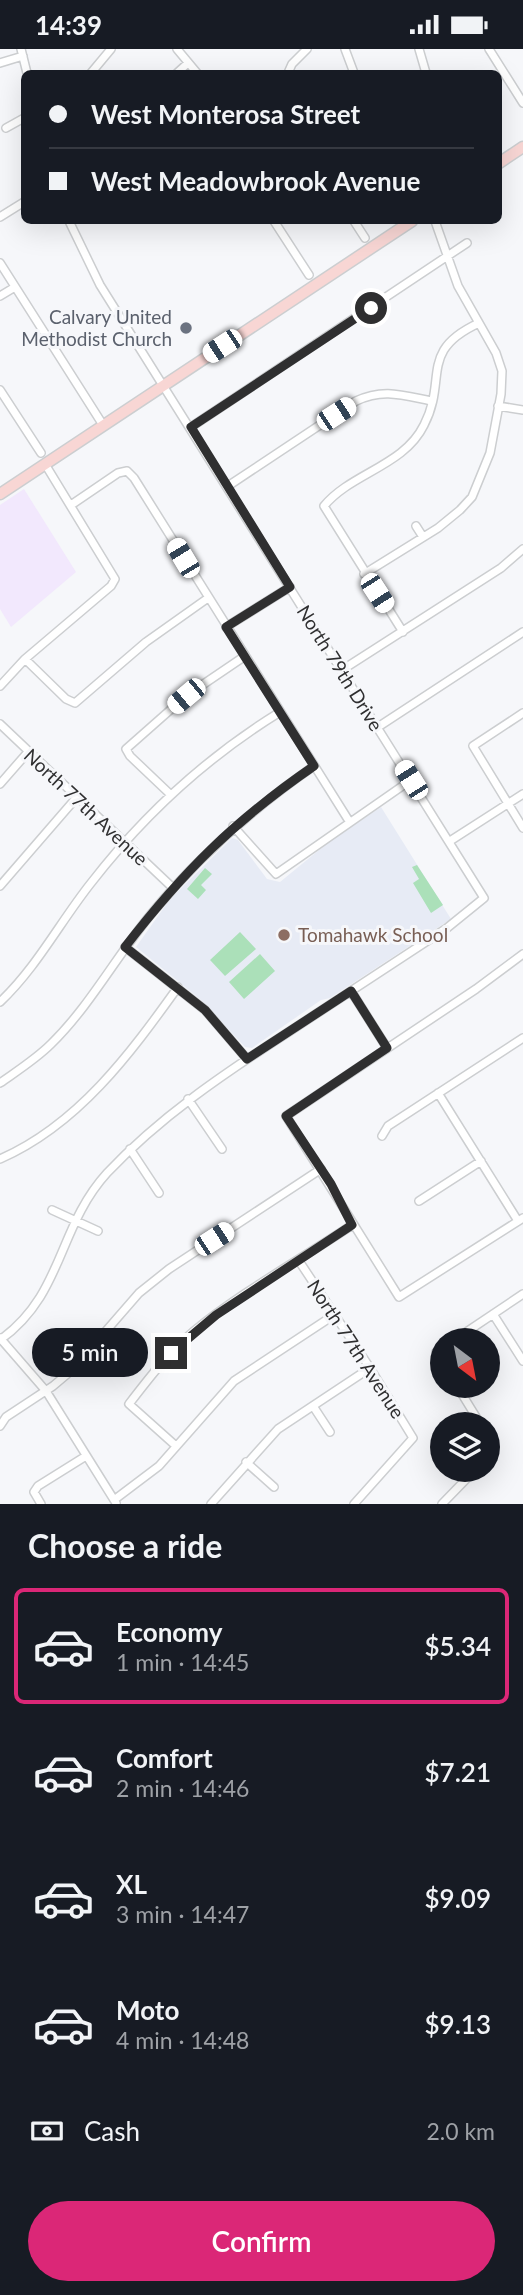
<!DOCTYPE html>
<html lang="en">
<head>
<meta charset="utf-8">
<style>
  :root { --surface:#171b24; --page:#242831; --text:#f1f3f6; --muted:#9ea1a6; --line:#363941; --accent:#db2777 }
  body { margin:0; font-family:Lato,sans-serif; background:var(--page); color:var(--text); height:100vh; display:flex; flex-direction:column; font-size:26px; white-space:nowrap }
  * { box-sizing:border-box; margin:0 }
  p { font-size:23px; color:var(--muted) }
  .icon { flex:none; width:38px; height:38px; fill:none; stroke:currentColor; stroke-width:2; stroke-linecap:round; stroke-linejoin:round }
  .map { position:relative; height:1455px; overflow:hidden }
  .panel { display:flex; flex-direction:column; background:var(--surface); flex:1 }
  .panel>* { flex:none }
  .banner { position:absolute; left:21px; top:21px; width:481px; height:154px; border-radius:10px; box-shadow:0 7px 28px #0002; display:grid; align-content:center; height:154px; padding:0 28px; background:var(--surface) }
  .needle { width:46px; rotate:148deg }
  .buttons { position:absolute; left:430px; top:1279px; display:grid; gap:14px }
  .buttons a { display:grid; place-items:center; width:70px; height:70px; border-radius:50%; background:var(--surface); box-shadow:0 7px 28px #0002; font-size:35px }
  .end { position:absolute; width:32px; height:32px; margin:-16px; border:9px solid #2f2f30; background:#fff; box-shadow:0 0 0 4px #fff }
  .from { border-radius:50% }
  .bubble { position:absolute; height:49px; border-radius:24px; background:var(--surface); box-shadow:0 7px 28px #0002; font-size:23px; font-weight:600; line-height:49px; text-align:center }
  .car { position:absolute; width:21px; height:42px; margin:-21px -10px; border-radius:9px; box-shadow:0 0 5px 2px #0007; background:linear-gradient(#fff 24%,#345 0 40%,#fff 0 76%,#345 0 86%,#fff 0) }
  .banner b { display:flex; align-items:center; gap:24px; height:66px; font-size:26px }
  .banner b+b { border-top:2px solid var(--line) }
  .banner i { width:18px; height:18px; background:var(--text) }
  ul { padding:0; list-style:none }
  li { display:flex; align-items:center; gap:21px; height:116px; margin:0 14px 10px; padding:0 14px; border:4px solid transparent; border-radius:10px }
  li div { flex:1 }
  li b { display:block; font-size:26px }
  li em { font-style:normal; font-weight:600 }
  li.current { border-color:var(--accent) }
  li>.icon { width:63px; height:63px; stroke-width:1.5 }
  h2 { padding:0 28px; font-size:32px; line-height:84px }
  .pay { display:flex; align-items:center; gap:18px; height:77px; padding:0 28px; font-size:26px }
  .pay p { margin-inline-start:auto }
  .cta { display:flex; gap:14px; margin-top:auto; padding:14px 28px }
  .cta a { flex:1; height:80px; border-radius:42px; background:var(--accent); color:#fff; font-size:28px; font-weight:600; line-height:80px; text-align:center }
  .status { display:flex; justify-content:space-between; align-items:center; height:49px; padding:0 35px; background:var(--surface); direction:ltr }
  .status svg { height:19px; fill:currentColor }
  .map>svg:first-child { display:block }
  .commercial { fill:#f2e8fd }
  .built { fill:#e7ebf5 }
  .green { fill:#abe0b9 }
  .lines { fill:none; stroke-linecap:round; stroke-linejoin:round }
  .street-casing { stroke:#ccced0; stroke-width:10 }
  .secondary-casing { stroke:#ccced0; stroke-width:13 }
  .street { stroke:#fff; stroke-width:7 }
  .secondary { stroke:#f8d6d4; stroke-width:10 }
  .route { stroke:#2f2f30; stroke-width:9 }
  .worship-dot { fill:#6b7280; stroke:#f6f7fa; stroke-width:2.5 }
  .education-dot { fill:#8d6e63; stroke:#f6f7fa; stroke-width:2.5 }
  .labels { text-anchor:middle; stroke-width:6; stroke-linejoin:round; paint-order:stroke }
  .worship-label { font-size:19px; fill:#5b616d; stroke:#f6f7fa; text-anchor:end }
  .street-label { font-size:19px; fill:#2f2f30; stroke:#f6f7fa }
  .education-label { font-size:19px; fill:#785e54; stroke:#f6f7fa; text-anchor:start }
</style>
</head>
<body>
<div class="status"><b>14:39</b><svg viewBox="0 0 49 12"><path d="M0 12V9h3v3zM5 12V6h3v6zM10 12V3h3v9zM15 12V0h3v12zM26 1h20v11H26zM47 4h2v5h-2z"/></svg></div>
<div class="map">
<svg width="523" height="1455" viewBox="0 0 523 1455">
  <rect width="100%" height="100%" fill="#f6f7fa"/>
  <!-- commercial -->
  <path class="commercial" d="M 24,440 L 76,523 L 11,578 L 0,560 L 0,456 Z"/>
  <!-- built -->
  <path class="built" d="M 381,758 L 451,870 L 330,949 L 321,951 L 252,999 L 245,998 L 201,951 L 136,898 L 170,850 L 232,789 L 238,791 L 267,830 L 280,833 L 330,792 Z"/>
  <!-- green -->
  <path class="green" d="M 417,816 L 443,856 L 431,864 L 413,834 L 419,830 L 412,818 Z
    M 205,819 L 212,825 L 201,836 L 206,841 L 198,850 L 187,840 Z
    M 240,883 L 256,900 L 225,927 L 210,911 Z
    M 260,905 L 275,922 L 244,950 L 229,933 Z"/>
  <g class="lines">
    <defs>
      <path id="street" d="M 21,0 L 27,24
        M 177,0 L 197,24
        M 345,0 L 354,24
        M 419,0 L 426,24
        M 489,0 L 523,54
        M 0,14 L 23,7
        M 91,24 L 111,0
        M 177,24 L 188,14
        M 288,24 L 292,15 L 307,0
        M 6,79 L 24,69
        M 0,168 L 24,153
        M 274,172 L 309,226
        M 354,172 L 365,189
        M 0,214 L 103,376
        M 0,247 L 15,238
        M 371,259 L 377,268
        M 0,341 L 41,404
        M 498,357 L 523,361
        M 191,378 L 467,194
        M 228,437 L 356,352 C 383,339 402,346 431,352
        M 71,456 L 118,424 L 127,422 L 134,429 L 349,772
        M 416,477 L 423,488
        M 364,525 L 438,479 L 460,461 L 472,448 L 490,404 L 501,345 L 502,322 L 496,304 L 458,237 L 435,172
        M 226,578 L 290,538
        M 403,583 L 324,457 C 351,424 404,417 424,376 C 448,330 418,302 479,274
        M 25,610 L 66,650 L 75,654 L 146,593 L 208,549
        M 342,621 L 501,519 L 523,500
        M 0,637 L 25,610 L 111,537 L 115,530 L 45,415
        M 523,664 L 473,697 L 523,779
        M 0,675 L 173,839
        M 378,678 L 523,583
        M 0,735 L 28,703
        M 171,746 L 130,707 L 126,700 L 186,647 L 245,607
        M 233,777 L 276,825 L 411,731
        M 450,792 L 523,745
        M 0,837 L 77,748
        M 125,898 L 205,961 L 247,1010
        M 523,905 L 476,940 L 286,1067 L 399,1248 L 523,1169
        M 351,942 L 387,999
        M 0,953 C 37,918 60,873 91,834 C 143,767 207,708 280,663
        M 0,1034 C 17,1022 36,1010 51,995 C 90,957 117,906 152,864 C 200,806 252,760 314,717
        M 438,1044 L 518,1172
        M 188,1050 L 222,1100
        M 382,1087 L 388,1077 L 523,989
        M 130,1100 L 159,1144
        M 0,1110 C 78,1076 130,1005 178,938
        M 419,1152 L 481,1112
        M 52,1161 L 98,1182
        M 299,1212 L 370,1319 L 413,1389 L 354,1455
        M 493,1265 L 523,1312
        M 0,1289 L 46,1342 L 116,1454
        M 0,1291 C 64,1245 57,1179 107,1124 C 160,1068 222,1026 287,984 C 340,949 394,914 447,879 L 484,849 L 100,236 L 69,172
        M 453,1292 L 523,1245
        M 443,1299 L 436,1303 L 443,1315
        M 457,1337 L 481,1376
        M 313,1357 L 330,1383
        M 0,1377 L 6,1368 L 53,1337 L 72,1321 L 139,1244 L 169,1220 L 321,1120
        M 488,1389 L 494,1400 L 488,1406
        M 176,1397 L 129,1355 C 149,1329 169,1303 194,1282 C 243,1242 300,1211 352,1176
        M 246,1413 L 274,1438
        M 114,1451 L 159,1417 L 234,1332 L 334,1266
        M 41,1455 L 34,1443 L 38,1437 L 86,1407
        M 211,1455 L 278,1380 L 370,1319
        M 442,1455 L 475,1421"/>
      <path id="secondary" d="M 499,114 L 523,98
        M 0,445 L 412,172"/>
    </defs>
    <!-- street casing -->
    <use href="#street" class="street-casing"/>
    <!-- secondary casing -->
    <use href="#secondary" class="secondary-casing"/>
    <!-- street -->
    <use href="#street" class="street"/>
    <!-- secondary -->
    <use href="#secondary" class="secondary"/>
  </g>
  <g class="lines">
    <!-- route -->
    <path class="route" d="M 171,1304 L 216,1266 L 352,1176 L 331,1135 L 286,1067 L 387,999 L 351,942 L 247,1010 L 205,961 L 125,898 C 184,822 234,772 314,717 L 226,578 L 290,538 L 191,378 L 371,259"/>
  </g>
  <!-- markers -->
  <circle class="worship-dot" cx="186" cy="279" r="7"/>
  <circle class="education-dot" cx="284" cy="886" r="7"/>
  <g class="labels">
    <!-- worship labels -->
    <g class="worship-label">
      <text x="172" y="275">Calvary United<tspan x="172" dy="22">Methodist Church</tspan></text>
    </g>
    <!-- street labels -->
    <g class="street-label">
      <text transform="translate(340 619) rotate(58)" y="7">North 79th Drive</text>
      <text transform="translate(86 758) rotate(43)" y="7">North 77th Avenue</text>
      <text transform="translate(356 1300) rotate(57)" y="7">North 77th Avenue</text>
    </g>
    <!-- education labels -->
    <g class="education-label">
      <text x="298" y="893">Tomahawk School</text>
    </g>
  </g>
</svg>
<div class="buttons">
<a><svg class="needle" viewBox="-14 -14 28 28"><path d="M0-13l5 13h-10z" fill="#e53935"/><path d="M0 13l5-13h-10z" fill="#9ea1a6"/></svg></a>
<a><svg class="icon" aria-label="layers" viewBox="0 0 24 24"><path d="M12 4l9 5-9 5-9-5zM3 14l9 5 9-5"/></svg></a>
</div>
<i class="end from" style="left:371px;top:259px"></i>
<i class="end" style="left:171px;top:1304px"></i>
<div class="bubble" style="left:32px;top:1279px;width:116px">5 min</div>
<i class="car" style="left:222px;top:297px;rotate:237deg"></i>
<i class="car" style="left:336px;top:365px;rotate:57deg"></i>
<i class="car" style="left:183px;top:509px;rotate:329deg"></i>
<i class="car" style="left:377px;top:544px;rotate:147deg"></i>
<i class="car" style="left:186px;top:647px;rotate:230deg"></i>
<i class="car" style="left:411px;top:731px;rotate:328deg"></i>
<i class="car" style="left:214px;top:1190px;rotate:57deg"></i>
<div class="banner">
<b><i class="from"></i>West Monterosa Street</b>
<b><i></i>West Meadowbrook Avenue</b>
</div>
</div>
<section class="panel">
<h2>Choose a ride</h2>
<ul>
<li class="current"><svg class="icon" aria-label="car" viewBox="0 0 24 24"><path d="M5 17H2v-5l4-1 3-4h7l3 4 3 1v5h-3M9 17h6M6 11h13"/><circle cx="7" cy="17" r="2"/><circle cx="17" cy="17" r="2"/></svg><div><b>Economy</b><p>1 min · 14:45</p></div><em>$5.34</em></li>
<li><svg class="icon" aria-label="car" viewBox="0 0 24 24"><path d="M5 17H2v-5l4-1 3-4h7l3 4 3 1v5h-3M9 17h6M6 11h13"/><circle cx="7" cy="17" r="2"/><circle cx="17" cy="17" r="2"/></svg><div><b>Comfort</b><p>2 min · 14:46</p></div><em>$7.21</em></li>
<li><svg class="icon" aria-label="car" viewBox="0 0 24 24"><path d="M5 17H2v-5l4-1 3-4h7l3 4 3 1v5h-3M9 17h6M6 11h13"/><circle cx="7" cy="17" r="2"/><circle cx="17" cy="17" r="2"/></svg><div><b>XL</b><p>3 min · 14:47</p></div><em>$9.09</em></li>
<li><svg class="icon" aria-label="car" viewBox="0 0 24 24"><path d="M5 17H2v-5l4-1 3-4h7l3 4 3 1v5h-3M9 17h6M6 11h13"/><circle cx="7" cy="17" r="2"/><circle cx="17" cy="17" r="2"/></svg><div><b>Moto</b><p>4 min · 14:48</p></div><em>$9.13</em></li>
</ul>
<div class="pay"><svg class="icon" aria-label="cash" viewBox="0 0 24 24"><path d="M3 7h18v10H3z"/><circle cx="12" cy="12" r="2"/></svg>Cash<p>2.0 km</p></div>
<div class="cta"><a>Confirm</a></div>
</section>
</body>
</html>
